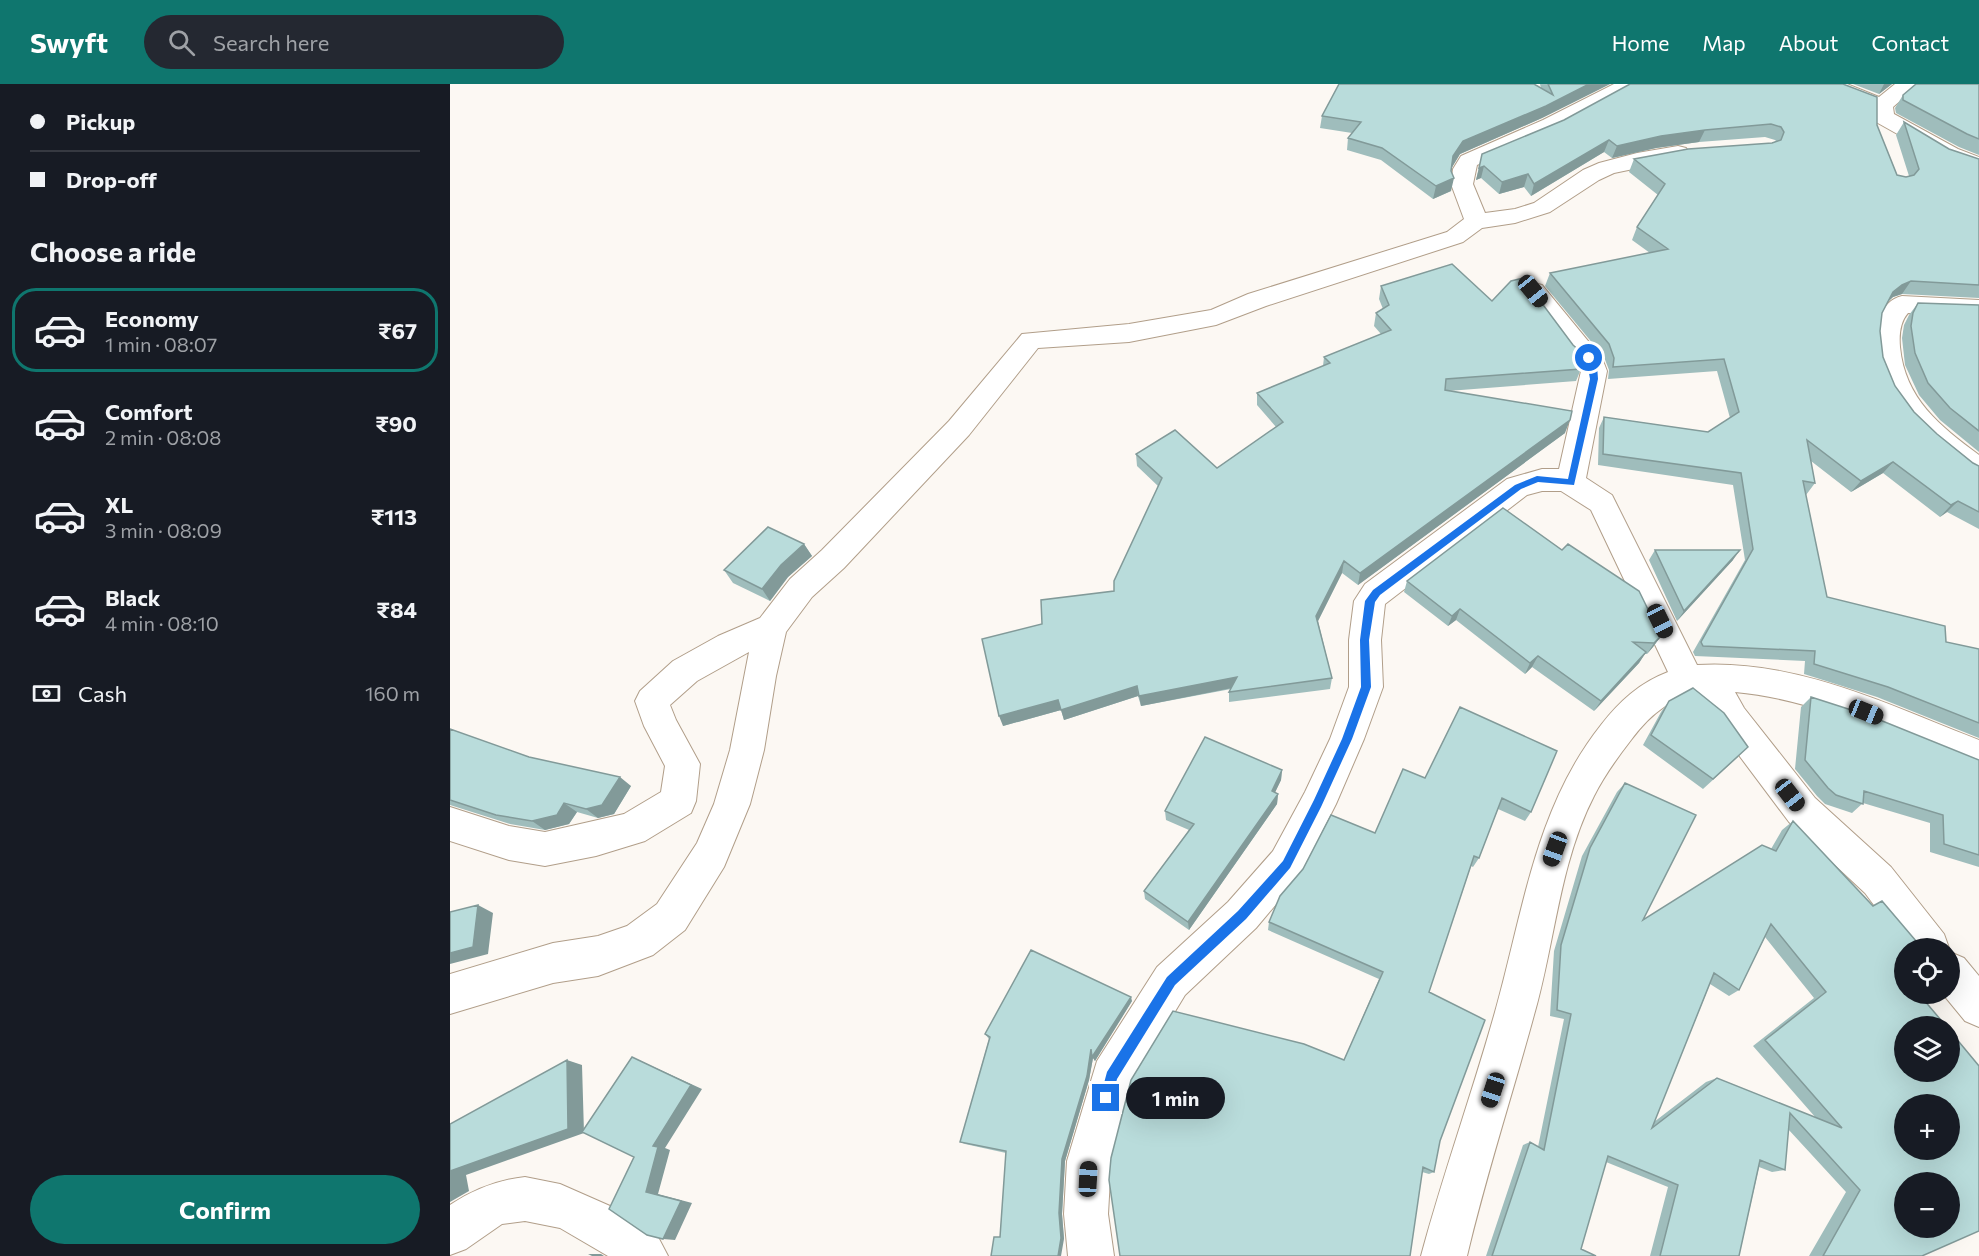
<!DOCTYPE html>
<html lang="en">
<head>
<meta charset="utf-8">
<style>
  :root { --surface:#171b24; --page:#242831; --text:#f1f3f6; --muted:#9ea1a6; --line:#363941; --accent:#0f766e }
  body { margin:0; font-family:Commissioner,sans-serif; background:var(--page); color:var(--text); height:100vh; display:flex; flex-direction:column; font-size:22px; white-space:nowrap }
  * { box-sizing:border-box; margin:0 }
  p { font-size:20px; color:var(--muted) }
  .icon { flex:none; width:33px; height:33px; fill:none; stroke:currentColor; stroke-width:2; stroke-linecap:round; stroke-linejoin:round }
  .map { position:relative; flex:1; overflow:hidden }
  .panel { display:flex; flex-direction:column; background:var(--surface); width:450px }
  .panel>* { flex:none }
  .hud { display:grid; align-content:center; height:132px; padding:0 30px; background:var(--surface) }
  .fabs { position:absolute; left:1444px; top:854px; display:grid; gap:12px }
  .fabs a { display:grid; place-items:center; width:66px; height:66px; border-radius:50%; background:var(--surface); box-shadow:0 6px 24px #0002; font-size:30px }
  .end { position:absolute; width:27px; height:27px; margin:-14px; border:8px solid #1a73e8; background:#fff; box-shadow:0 0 0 3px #fff }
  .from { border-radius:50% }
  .bubble { position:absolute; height:42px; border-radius:21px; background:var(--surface); box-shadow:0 6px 24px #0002; font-size:20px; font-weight:700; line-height:42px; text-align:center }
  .car { position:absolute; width:18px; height:36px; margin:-18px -9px; border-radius:8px; box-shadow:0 0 4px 2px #0007; background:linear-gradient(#222 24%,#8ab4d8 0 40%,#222 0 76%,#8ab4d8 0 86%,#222 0) }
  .hud b { display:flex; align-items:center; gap:21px; height:57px; font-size:22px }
  .hud b+b { border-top:2px solid var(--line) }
  .hud i { width:15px; height:15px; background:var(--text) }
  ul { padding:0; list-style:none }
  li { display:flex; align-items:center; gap:18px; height:84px; margin:0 12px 9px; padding:0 18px; border:3px solid transparent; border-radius:24px }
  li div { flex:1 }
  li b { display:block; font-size:22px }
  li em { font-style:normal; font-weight:700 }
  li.active { border-color:var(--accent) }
  li>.icon { width:54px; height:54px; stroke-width:1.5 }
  h2 { padding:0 30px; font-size:27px; line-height:72px }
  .pay { display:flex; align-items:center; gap:15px; height:66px; padding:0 30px; font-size:22px }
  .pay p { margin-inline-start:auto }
  .button { display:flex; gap:12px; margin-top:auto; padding:12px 30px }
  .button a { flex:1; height:69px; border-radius:36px; background:var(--accent); color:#fff; font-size:24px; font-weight:700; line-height:69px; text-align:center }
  header { display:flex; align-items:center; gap:36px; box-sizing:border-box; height:84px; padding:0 30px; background:var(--accent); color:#fff }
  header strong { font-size:28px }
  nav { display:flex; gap:33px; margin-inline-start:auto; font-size:21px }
  .search { width:420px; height:54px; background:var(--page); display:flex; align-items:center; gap:15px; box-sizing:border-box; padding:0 21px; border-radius:33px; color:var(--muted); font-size:22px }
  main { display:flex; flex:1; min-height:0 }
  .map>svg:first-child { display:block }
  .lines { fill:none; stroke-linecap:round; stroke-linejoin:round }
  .street-casing { stroke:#b19e89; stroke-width:2 }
  .street { fill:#fff; fill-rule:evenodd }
  .wall { fill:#9fbdbc; fill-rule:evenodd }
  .shaded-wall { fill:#829a99 }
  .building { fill:#b9dcdb; stroke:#829a99; stroke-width:1.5; fill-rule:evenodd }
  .route { fill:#1a73e8 }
</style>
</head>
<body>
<header>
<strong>Swyft</strong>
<div class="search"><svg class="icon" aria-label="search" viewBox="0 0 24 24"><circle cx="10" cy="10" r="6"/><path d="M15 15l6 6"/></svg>Search here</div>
<nav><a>Home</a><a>Map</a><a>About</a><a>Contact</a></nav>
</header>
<main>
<section class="panel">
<div class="hud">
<b><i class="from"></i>Pickup</b>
<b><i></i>Drop-off</b>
</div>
<h2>Choose a ride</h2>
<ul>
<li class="active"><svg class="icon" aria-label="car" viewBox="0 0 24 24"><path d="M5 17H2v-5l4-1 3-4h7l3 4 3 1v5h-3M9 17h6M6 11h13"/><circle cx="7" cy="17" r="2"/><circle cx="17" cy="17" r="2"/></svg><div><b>Economy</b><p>1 min · 08:07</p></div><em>₹67</em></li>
<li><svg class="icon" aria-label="car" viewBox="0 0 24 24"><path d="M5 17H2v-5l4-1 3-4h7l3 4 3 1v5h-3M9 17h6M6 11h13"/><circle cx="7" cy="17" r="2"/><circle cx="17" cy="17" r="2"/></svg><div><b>Comfort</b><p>2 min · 08:08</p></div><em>₹90</em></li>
<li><svg class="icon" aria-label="car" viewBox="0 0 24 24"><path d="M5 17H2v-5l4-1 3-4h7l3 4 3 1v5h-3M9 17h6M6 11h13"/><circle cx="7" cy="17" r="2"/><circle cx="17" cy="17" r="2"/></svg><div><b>XL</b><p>3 min · 08:09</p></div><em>₹113</em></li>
<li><svg class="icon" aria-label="car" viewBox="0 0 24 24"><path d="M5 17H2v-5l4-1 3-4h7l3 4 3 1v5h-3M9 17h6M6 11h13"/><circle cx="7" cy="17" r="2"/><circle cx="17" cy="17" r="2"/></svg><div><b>Black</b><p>4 min · 08:10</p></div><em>₹84</em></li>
</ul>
<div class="pay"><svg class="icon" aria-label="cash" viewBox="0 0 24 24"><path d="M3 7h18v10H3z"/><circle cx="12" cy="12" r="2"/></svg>Cash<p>160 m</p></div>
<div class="button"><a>Confirm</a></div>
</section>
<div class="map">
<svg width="1529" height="1172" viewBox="0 0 1529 1172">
  <rect width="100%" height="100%" fill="#fcf8f3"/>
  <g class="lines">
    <defs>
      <path id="street" d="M 1164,0 L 1184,0 L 1179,8 L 1109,46 L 1027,81 L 1023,100 L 1035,129 L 1065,125 L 1084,119 L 1133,86 L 1149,79 L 1187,69 L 1228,62 L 1236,64 L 1239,69 L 1236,74 L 1164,89 L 1149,96 L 1100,128 L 1065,139 L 1032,144 L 1013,158 L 816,222 L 766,241 L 679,258 L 588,264 L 519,351 L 394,484 L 362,513 L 336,548 L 326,592 L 314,666 L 300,720 L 274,783 L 235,846 L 203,871 L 148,892 L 103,899 L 0,930 L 0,890 L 103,859 L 148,852 L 177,842 L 207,820 L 247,759 L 264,720 L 280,666 L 299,568 L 247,597 L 220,621 L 226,636 L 250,680 L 246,717 L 241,729 L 195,757 L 146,772 L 95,782 L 59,776 L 0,757 L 0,723 L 59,742 L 95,748 L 174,730 L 211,708 L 215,682 L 194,642 L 185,617 L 190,607 L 223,577 L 268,552 L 310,534 L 340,495 L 372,466 L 499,337 L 572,250 L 679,240 L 761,226 L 798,210 L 997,148 L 1014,135 L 1001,100 L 1003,85 L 1011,72 L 1093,36 Z
        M 1368,0 L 1397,0 L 1429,13 L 1445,0 L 1489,0 L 1486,4 L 1459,9 L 1443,23 L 1444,30 L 1508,65 L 1529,73 L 1529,88 L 1492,75 L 1426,38 L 1422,24 L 1371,4 Z
        M 1083,199 L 1092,201 L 1152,274 L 1157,287 L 1136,394 L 1162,411 L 1247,581 C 1347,575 1438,621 1529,656 L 1529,688 C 1448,657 1372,616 1285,608 L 1294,624 L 1365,714 L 1441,783 L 1494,850 L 1499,864 L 1456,864 L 1415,809 L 1339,738 L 1270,646 L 1250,610 C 1221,612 1198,633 1181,656 C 1167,674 1154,692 1144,712 C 1109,780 1105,859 1084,931 C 1062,1012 1036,1091 1017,1172 L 971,1172 C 993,1090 1022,1010 1045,928 C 1073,829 1085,724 1151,641 C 1169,618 1189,599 1218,588 L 1141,426 L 1111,407 L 1092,407 L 1077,411 L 935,520 L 931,556 L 933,603 L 914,655 L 886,720 L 849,793 L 806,844 L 735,911 L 681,1000 L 661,1077 L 658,1130 L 664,1172 L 618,1172 L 614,1130 L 617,1077 L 647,977 L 707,883 L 778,818 L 823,767 L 855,708 L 880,655 L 899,603 L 899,556 L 904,517 L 915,500 L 1057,395 L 1092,385 L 1109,385 L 1131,287 L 1128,279 L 1120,272 L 1071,207 L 1074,201 Z
        M 1452,212 L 1529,216 L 1529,232 L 1458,229 C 1450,238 1449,251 1450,263 C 1455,315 1490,342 1529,371 L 1529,397 C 1514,392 1502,381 1490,371 C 1458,344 1428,313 1424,269 C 1423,256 1423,244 1429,233 C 1435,222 1440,215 1452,212 Z
        M 1500,868 L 1514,874 L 1529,892 L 1529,943 L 1515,937 L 1492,909 L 1500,909 Z
        M 75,1093 L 110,1100 L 160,1122 L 207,1151 L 218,1172 L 158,1172 L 110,1144 L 75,1137 L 52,1140 L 16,1165 L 0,1171 L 0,1121 C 23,1106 47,1096 75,1093 Z"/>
    </defs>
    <!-- street casing -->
    <use href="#street" class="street-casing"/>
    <!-- street -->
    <use href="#street" class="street"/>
  </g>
  <!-- wall -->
  <path class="wall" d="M 1090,0 L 1160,0 L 1092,34 L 1010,70 L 1002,83 L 1001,107 L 983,115 L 931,76 L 897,66 L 898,54 L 902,49 L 870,44 L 872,32 L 1091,4 Z
    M 1403,0 L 1442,0 L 1429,10 Z
    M 1529,0 L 1529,71 L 1509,63 L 1446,29 L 1445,24 L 1453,11 Z
    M 1114,36 L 1427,41 L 1447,91 L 1456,93 L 1459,92 L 1446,51 L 1454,38 L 1499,65 L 1529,75 L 1529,214 L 1452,210 L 1443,213 L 1438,218 L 1432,229 L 1430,247 L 1433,273 L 1445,302 L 1464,328 L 1487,350 L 1523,379 L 1529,382 L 1529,445 L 1497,428 L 1490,433 L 1433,389 L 1401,408 L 1361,377 L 1365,399 L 1356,411 L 1377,513 L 1496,558 L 1529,565 L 1529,654 L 1427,613 L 1354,590 L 1355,577 L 1245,572 L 1243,568 L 1295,476 L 1283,401 L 1148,381 L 1149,344 L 1154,333 L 1258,348 L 1280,334 L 1267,287 L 1158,295 L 1159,286 L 1154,273 L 1095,202 L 1100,189 L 1200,169 L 1182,156 L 1187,143 L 1208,111 L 1179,88 L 1184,75 L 1322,59 L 1326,57 L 1325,56 L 1315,53 L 1249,58 L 1206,64 L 1162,74 L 1154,68 L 1081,112 L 1074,103 L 1049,110 L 1031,94 L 1026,96 L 1032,70 Z
    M 931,202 L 1042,217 L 1131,285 L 1126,297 L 998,307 L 1115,349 L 908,501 L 892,489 L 868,537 L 882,594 L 880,605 L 779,618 L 779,608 L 781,605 L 691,622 L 688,612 L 614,636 L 611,626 L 553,642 L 592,540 L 664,507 L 708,402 L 687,382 L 686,370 L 767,384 L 826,343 L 807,321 L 807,309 L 873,282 L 874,273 L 931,250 L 924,242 L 926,229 L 933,225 L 929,215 Z
    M 1468,219 L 1529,221 L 1529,368 L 1490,336 L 1469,311 L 1455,281 L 1452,254 L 1454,241 L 1459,231 Z
    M 354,460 L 362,472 L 338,493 L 320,517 L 283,499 L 274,486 Z
    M 1205,466 L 1283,476 L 1227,537 L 1199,476 Z
    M 957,497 L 1211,552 L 1203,563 L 1197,570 L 1195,570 L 1189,579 L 1144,627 L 1082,583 L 1075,590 L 1006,536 L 998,542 L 954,508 Z
    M 1361,613 L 1529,676 L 1529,783 L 1480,768 L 1480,739 L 1413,719 L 1402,729 L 1375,720 L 1367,712 L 1345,685 L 1351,623 Z
    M 1219,617 L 1288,673 L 1253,705 L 1193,661 L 1211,628 Z
    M 1010,623 L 1081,728 L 1075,737 L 1048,725 L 1029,774 L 1023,783 L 1021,782 L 979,908 L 990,1057 L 984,1088 L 979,1090 L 972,1088 L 894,976 L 929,895 L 818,846 L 819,838 L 925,749 L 975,694 Z
    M 0,645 L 79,673 L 181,702 L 164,730 L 148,734 L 127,728 L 119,740 L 95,746 L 60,740 L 0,721 Z
    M 832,686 L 831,696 L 825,708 L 828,710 L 827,720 L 739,846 L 695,815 L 694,807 L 739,746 L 716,736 L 715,727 Z
    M 1175,699 L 1193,836 L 1321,765 L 1332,746 L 1343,737 L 1455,864 L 1472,1172 L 1359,1172 L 1396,1108 L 1338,1045 L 1335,1086 L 1322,1088 L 1309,1083 L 1289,1172 L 1200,1172 L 1218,1103 L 1156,1078 L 1131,1165 L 1146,1172 L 1036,1172 L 1073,1061 L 1080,1058 L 1088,1063 L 1114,935 L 1100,932 L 1104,867 L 1132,772 L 1167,708 ZM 1315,853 L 1364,914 L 1303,962 L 1366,1034 L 1267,994 L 1256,998 L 1204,1038 L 1260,900 L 1279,912 L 1289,906 Z
    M 682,917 L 645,977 L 643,974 L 639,996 L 615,1077 L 612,1130 L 614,1155 L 550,1153 L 556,1069 L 515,1060 L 510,1058 L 539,955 L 535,950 Z"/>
  <!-- shaded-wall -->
  <path class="shaded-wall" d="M 1139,0 L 1160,0 L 1092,34 L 1010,70 L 1001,85 L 1003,72 L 1013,57 Z
    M 1434,0 L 1442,0 L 1429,10 Z
    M 1255,46 L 1249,58 L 1206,64 L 1162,74 L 1167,62 L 1211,52 Z
    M 1159,56 L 1154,68 L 1081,112 L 1084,100 Z
    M 1034,82 L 1031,94 L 1026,96 L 1029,84 Z
    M 1078,90 L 1074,103 L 1049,110 L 1052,98 Z
    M 1004,94 L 1001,107 L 983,115 L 986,102 Z
    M 1461,197 L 1452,210 L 1443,213 L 1434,221 L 1443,208 L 1452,201 Z
    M 1120,336 L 1115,349 L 908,501 L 910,489 Z
    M 1443,378 L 1433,389 L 1401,408 L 1411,397 Z
    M 1508,417 L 1497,428 L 1490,433 L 1501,421 Z
    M 354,460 L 362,472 L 338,493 L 320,517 L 312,505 L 331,481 Z
    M 1290,466 L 1283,476 L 1227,537 L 1234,527 Z
    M 894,477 L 892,489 L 865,543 L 866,532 Z
    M 1010,525 L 1006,536 L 998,542 L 1002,532 Z
    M 1211,552 L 1203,563 L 1197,570 L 1204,559 Z
    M 1196,568 L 1189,579 L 1144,627 L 1151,617 Z
    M 1088,572 L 1082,583 L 1075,590 L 1080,579 Z
    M 787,593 L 787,603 L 691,622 L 689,612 Z
    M 687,602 L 688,612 L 614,636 L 611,626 Z
    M 608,616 L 611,626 L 553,642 L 549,632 Z
    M 832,686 L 831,696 L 821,717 L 822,707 Z
    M 170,693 L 181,702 L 164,730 L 148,734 L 136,725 Z
    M 828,710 L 827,720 L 739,846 L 738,838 Z
    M 114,719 L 127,728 L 119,740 L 95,746 L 82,737 Z
    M 28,821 L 43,829 L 38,870 L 0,880 L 0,869 Z
    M 681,913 L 682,917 L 645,977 L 643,974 L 639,996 L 615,1077 L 612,1130 L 614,1155 L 611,1172 L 608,1172 L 609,1129 L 612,1075 L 641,965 Z
    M 182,973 L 252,1005 L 215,1064 L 220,1066 L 208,1110 L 242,1119 L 225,1156 L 213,1155 L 196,1108 L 203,1062 Z
    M 117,976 L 132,981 L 134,1049 L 16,1091 L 19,1107 L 0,1118 L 0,1087 Z
    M 138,1170 L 151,1170 L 154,1172 L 142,1172 Z"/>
  <!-- building -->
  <path class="building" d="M 889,0 L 1084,0 L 1103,11 L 1098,0 L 1139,0 L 1096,22 L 1013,57 L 1003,72 L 1001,87 L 1004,94 L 986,102 L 932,64 L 898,54 L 911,38 L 872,32 Z
    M 1180,0 L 1393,0 L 1427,13 L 1427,41 L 1447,91 L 1456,93 L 1464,91 L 1469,85 L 1454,38 L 1499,65 L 1529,75 L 1529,201 L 1461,197 L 1452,201 L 1443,208 L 1432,229 L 1430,247 L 1433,273 L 1445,302 L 1464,328 L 1487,350 L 1523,379 L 1529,382 L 1529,428 L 1508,417 L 1501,421 L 1443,378 L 1411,397 L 1357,356 L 1365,399 L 1353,397 L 1377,513 L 1495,542 L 1496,558 L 1529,565 L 1529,639 L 1438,603 L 1364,580 L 1365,567 L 1253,562 L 1251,558 L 1303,465 L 1291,389 L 1153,370 L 1154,333 L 1258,348 L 1289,328 L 1274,275 L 1163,283 L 1164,274 L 1159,260 L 1100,189 L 1218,165 L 1187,143 L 1215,100 L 1184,75 L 1238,65 L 1322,59 L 1331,56 L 1334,48 L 1331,43 L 1321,40 L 1255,46 L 1211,52 L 1167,62 L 1159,56 L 1084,100 L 1078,90 L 1052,98 L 1034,82 L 1029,84 L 1032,70 L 1114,36 Z
    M 1466,0 L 1529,0 L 1529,55 L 1517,50 L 1453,16 L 1453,11 Z
    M 1002,180 L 1042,217 L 1061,197 L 1073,194 L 1123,261 L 1131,268 L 1134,275 L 1131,285 L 996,295 L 995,306 L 1122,327 L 1120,336 L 910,489 L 894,477 L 866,532 L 882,594 L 779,608 L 787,593 L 689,612 L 687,602 L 611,626 L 608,616 L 549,632 L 532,555 L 592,540 L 591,516 L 664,507 L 664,497 L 712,394 L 686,370 L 725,346 L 767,384 L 833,338 L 807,309 L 880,279 L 874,273 L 941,246 L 926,229 L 939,221 L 931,202 Z
    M 1468,219 L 1529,221 L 1529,347 L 1500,324 L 1478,299 L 1465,269 L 1461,242 L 1463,229 Z
    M 1053,424 L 1112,466 L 1118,460 L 1189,507 L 1211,552 L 1204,559 L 1183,558 L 1196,568 L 1151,617 L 1088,572 L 1080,579 L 1010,525 L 1002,532 L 957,497 Z
    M 318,443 L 354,460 L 331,481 L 312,505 L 274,486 Z
    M 1205,466 L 1290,466 L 1234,527 Z
    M 1243,604 L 1274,629 L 1298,663 L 1263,695 L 1201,651 L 1219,617 Z
    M 1361,613 L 1420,632 L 1529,676 L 1529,771 L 1494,760 L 1493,731 L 1414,707 L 1413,720 L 1386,711 L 1378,704 L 1355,676 Z
    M 1010,623 L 1107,667 L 1081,728 L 1052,714 L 1029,774 L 1024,772 L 979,908 L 1035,936 L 990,1057 L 984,1088 L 973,1083 L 960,1172 L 670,1172 L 659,1096 L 661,1074 L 681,996 L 723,927 L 854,960 L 894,976 L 933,888 L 819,838 L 830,812 L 853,785 L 881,731 L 925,749 L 953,685 L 975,694 Z
    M 0,645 L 79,673 L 170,693 L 152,721 L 136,725 L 114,719 L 107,731 L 82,737 L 46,731 L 0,716 Z
    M 755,653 L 832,686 L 822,707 L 828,710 L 738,838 L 694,807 L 744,740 L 715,727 Z
    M 1175,699 L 1246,731 L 1193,836 L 1312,761 L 1326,767 L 1343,737 L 1423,822 L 1432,817 L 1472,864 L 1455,864 L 1455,909 L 1468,909 L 1496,942 L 1455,942 L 1455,987 L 1500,987 L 1500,947 L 1529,982 L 1529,1147 L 1472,1172 L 1373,1172 L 1410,1106 L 1340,1029 L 1335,1086 L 1310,1076 L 1289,1172 L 1210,1172 L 1228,1101 L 1158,1072 L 1131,1165 L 1146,1172 L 1042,1172 L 1080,1058 L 1094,1066 L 1121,930 L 1107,926 L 1111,861 L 1140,764 ZM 1321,840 L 1376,908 L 1315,956 L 1392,1044 L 1267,994 L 1202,1044 L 1264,889 L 1289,906 ZM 1455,1020 L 1500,1020 L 1500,1065 L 1455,1065 ZM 1455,1098 L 1500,1098 L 1500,1143 L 1455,1143 Z
    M 28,821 L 23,863 L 0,869 L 0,828 Z
    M 581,866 L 681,913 L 642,973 L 641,965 L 637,992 L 612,1075 L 609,1129 L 611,1154 L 608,1172 L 541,1172 L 544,1153 L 550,1153 L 556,1067 L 510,1058 L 540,953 L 535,950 Z
    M 182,973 L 241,1001 L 203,1062 L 208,1063 L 196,1108 L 231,1117 L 213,1155 L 197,1151 L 159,1125 L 184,1073 L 132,1048 Z
    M 117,976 L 118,1045 L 0,1087 L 0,1040 Z"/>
  <!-- route -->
  <path class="route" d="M 1136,272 L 1141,272 L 1147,281 L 1148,295 L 1124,401 L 1088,398 L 1071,405 L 930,511 L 925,518 L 919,556 L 921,603 L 902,655 L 871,723 L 840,784 L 796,835 L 725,901 L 667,995 L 661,1018 L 656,1020 L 652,1018 L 650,1014 L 657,988 L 717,893 L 788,827 L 833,777 L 864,716 L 892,655 L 911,603 L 910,556 L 915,517 L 923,506 L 1065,401 L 1087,392 L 1118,395 L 1140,295 Z"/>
</svg>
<div class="fabs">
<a><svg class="icon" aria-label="locate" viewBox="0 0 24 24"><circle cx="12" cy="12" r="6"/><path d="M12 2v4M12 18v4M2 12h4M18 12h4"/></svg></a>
<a><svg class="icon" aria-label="layers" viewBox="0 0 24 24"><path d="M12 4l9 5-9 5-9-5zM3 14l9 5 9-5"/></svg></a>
<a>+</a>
<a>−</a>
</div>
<i class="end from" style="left:1139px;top:274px"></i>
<i class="end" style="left:656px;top:1014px"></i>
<div class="bubble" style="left:676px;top:993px;width:99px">1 min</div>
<i class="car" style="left:1083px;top:207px;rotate:141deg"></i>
<i class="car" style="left:1210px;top:537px;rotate:154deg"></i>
<i class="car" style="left:1416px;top:628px;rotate:112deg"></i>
<i class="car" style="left:1340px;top:711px;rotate:142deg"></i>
<i class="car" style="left:1105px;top:765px;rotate:200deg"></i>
<i class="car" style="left:1043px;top:1006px;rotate:198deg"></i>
<i class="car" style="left:638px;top:1095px;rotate:3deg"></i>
</div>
</main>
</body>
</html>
